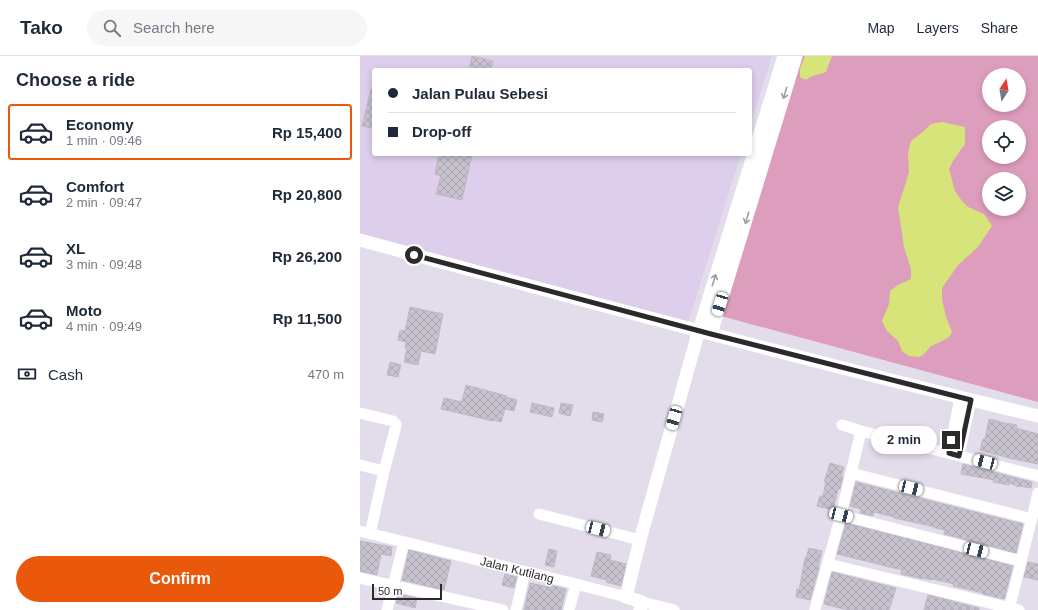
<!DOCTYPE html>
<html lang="en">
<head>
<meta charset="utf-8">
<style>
  :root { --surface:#fff; --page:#f6f6f7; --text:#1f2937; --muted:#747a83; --line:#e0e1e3; --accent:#ea580c }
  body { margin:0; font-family:Arial,sans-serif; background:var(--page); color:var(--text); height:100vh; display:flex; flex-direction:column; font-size:15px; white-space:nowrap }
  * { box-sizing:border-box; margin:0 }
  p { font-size:13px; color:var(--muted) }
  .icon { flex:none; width:22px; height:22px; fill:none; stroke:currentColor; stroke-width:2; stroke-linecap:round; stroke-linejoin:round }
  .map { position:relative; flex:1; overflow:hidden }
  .panel { display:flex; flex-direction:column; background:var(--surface); width:360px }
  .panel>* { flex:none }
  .hud { position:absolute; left:12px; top:12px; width:380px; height:88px; border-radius:4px; box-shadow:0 2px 6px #0003; display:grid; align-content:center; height:88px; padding:0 16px; background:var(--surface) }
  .needle { width:26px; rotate:12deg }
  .tools { position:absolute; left:622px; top:12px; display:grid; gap:8px }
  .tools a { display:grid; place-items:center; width:44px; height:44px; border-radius:50%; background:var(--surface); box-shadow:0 2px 6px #0003; font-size:20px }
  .scale { position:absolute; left:12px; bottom:10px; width:70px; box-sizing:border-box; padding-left:4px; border:2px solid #2a2a2a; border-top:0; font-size:11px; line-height:14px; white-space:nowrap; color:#2a2a2a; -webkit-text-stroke:3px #fff; paint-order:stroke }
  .end { position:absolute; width:18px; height:18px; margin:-9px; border:5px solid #2a2a2a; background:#fff; box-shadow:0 0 0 2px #fff }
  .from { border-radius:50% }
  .bubble { position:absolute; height:28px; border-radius:14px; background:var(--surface); box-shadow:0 2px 6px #0003; font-size:13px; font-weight:600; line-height:28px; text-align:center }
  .car { position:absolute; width:12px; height:24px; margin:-12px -6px; border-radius:5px; box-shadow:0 0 3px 1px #0007; background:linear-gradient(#fff 24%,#345 0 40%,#fff 0 76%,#345 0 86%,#fff 0) }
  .hud b { display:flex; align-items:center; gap:14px; height:38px; font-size:15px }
  .hud b+b { border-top:1px solid var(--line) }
  .hud i { width:10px; height:10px; background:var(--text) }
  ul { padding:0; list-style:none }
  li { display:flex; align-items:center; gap:12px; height:56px; margin:0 8px 6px; padding:0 8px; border:2px solid transparent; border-radius:4px }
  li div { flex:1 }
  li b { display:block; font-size:15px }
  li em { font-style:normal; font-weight:600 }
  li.selected { border-color:var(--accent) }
  li>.icon { width:36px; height:36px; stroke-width:1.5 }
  h2 { padding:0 16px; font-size:18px; line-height:48px }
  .pay { display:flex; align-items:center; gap:10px; height:44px; padding:0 16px; font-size:15px }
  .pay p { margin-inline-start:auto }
  .cta { display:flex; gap:8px; margin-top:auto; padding:8px 16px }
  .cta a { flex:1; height:46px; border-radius:24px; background:var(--accent); color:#fff; font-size:16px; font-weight:600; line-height:46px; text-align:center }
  header { display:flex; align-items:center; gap:24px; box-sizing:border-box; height:56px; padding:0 20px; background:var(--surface); border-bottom:1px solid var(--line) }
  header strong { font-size:19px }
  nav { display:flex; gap:22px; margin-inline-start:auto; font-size:14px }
  .search { width:280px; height:36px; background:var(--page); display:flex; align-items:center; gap:10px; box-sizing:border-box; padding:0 14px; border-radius:22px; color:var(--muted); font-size:15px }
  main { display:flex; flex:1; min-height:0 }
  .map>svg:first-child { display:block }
  .education { fill:#ddceeb }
  .grass { fill:#dd9ebd; fill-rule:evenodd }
  .water { fill:#d7e479 }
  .building { fill:url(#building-cross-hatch); stroke:#bfb7c6 }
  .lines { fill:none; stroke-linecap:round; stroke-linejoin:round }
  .minor { stroke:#fff; stroke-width:11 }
  .tertiary { stroke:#fff; stroke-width:13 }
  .oneway { stroke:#9f9f9f }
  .route { stroke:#2a2a2a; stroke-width:5 }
  .labels { text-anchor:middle; stroke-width:3; stroke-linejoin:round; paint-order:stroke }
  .street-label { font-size:12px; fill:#2a2a2a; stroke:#fff }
</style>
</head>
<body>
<header>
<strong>Tako</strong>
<div class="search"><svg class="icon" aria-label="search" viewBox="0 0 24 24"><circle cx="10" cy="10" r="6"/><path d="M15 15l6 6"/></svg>Search here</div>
<nav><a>Map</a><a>Layers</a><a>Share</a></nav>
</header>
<main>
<section class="panel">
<h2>Choose a ride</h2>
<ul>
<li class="selected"><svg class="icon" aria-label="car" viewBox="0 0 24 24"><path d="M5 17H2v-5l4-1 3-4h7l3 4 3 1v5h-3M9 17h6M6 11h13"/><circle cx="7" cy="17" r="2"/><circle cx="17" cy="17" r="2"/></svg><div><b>Economy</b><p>1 min · 09:46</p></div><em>Rp 15,400</em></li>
<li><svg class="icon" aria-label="car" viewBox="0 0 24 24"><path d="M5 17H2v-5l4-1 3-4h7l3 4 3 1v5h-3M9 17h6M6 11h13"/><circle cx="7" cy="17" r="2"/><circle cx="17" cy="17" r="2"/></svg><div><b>Comfort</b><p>2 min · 09:47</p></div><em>Rp 20,800</em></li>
<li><svg class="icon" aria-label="car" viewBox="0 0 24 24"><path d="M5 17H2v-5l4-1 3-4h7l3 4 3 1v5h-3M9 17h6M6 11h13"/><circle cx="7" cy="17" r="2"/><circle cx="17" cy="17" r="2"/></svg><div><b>XL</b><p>3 min · 09:48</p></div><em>Rp 26,200</em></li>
<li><svg class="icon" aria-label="car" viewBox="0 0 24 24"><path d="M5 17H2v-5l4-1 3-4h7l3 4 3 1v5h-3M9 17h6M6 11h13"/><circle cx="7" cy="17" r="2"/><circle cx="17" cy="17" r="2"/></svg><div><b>Moto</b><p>4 min · 09:49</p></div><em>Rp 11,500</em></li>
</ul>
<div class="pay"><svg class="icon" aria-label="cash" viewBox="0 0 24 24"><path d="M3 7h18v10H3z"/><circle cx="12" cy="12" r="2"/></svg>Cash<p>470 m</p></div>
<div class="cta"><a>Confirm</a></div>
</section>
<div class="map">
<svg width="678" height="554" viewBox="0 0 678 554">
  <defs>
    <pattern id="building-cross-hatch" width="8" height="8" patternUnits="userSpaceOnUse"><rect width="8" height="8" fill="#c7c2cd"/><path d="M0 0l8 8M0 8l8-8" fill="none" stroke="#aba7b0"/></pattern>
  </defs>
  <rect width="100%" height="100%" fill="#e3ddeb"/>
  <!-- education -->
  <path class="education" d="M 0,0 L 412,0 L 390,69 L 390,14 L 14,14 L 14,98 L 381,98 L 328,267 L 0,180 Z"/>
  <!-- grass -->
  <path class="grass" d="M 439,0 L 678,0 L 678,346 L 361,260 ZM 629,19 L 659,19 L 659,49 L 629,49 ZM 629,71 L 659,71 L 659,101 L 629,101 ZM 629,123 L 659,123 L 659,153 L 629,153 Z"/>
  <!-- water -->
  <path class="water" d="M 445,0 L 472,0 L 466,16 L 450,21 L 446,24 L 440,21 L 440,13 Z
    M 582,66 L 605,71 L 605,88 L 593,105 L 589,113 L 595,135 L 602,145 L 608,151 L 624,158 L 632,170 L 617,192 L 598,209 L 582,232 L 582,243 L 586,261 L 592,276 L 589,281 L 580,286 L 571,290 L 563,299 L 559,301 L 549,300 L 542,295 L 538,285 L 527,275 L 522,265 L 529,248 L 530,235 L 538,229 L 551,223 L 551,213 L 544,191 L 538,151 L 546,126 L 549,116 L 548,97 L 551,85 L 564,75 L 571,68 Z"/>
  <!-- building -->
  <path class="building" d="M 112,0 L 133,5 L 131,14 L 109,14 Z
    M 11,33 L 14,33 L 14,72 L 2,70 Z
    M 79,98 L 112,98 L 102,144 L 76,138 L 81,120 L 75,118 Z
    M 50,251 L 83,258 L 75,298 L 61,295 L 58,309 L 44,306 L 47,292 L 45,292 L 46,286 L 38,284 L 40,274 L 45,275 Z
    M 30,306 L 41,309 L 38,321 L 27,319 Z
    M 106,329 L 147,340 L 146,341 L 157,344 L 154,355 L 145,353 L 141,366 L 133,364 L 133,365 L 81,353 L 84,342 L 102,346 Z
    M 172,347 L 194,352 L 192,361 L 170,356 Z
    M 201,347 L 213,349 L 210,360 L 199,357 Z
    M 233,356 L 244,358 L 242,366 L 232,364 Z
    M 629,363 L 639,365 L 639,366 L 657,369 L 656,372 L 678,378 L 678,408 L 653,403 L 620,394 L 623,383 L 625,383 Z
    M 470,407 L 484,411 L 481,421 L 483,421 L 480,433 L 478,433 L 473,454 L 457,450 L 460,440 L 463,440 L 466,426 L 464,426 Z
    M 603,408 L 672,426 L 671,432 L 659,430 L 659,431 L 649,427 L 649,429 L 633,426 L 634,424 L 601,418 Z
    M 496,426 L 663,468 L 656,497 L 584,478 L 585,474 L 575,472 L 575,471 L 534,462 L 534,461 L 514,456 L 513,460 L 500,457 L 501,453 L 490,450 Z
    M 486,467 L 653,510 L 644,543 L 623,538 L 623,537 L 615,535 L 593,530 L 594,528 L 573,523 L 572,524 L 564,522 L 563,523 L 541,518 L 542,514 L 477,498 Z
    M 0,485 L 32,491 L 31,500 L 21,498 L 17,519 L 0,515 Z
    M 449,492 L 462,495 L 458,511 L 459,511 L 450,544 L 436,541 L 437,533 L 439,534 L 445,502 L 446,502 Z
    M 189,493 L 197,495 L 194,511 L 185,509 Z
    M 49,494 L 91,505 L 84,534 L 42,524 Z
    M 237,496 L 251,499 L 250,504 L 266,508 L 261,530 L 246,526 L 247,524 L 231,520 Z
    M 668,506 L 678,508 L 678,524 L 664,521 Z
    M 472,516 L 536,532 L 529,554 L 487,554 L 464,548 Z
    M 145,518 L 157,521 L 154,532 L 142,529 Z
    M 170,527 L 189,531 L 190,529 L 206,533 L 201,554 L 164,554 Z
    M 38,538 L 57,542 L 55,552 L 36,547 Z
    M 568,539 L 619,552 L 619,554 L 564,554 Z"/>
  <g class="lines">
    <!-- minor -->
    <path class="minor" d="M 0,357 L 33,365 L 36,368 L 36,370 L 24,415 L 10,478
      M 482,369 L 501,375 L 678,420
      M 589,397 L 600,342
      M 599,399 L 611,344
      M 0,409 L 24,415
      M 491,417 L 672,463
      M 179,458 L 280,484
      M 481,459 L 661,505
      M 0,475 L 216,528 L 266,541
      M 468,508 L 659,554
      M 0,522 L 143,554
      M 282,546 L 314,554
      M 455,553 L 481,459 L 501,375
      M 27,554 L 44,486
      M 156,554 L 165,516
      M 209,554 L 216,528
      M 649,554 L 678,437"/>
    <!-- tertiary -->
    <path class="tertiary" d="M 0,184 C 225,245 451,306 678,360
      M 351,278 L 436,0
      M 280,554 L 282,546 L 266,541 L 280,484 L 339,274 L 424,0"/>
  </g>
  <!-- one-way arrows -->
  <defs><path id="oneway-shaft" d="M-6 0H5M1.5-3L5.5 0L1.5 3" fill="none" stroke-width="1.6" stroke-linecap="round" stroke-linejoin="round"/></defs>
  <g class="oneway">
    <use href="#oneway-shaft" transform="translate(425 37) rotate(107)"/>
    <use href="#oneway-shaft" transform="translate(387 162) rotate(107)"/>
    <use href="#oneway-shaft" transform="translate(354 224) rotate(-73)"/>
  </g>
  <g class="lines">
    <!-- route -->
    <path class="route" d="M 54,199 L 351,278 L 611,344 L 599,400 L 589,397 L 591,384"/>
  </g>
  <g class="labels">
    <!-- street labels -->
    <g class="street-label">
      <text transform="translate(157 514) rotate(14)" y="4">Jalan Kutilang</text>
    </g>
  </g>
</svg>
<div class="tools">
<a><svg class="needle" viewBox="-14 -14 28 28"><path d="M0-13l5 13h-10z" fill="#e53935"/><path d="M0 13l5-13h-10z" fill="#747a83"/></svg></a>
<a><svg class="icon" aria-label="locate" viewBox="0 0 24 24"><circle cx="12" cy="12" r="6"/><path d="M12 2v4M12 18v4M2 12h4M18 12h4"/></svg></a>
<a><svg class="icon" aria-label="layers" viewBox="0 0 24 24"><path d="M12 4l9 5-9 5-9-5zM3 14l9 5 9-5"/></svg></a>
</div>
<div class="scale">50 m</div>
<i class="end from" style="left:54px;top:199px"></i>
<i class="end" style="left:591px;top:384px"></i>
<div class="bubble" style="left:511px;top:370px;width:66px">2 min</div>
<i class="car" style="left:360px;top:248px;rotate:197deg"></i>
<i class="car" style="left:314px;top:362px;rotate:196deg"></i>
<i class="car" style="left:625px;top:406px;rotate:285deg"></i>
<i class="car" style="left:551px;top:432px;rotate:104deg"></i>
<i class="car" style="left:481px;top:459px;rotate:104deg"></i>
<i class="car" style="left:238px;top:473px;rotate:104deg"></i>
<i class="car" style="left:616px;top:494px;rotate:104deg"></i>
<div class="hud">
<b><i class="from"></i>Jalan Pulau Sebesi</b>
<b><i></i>Drop-off</b>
</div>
</div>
</main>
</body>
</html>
